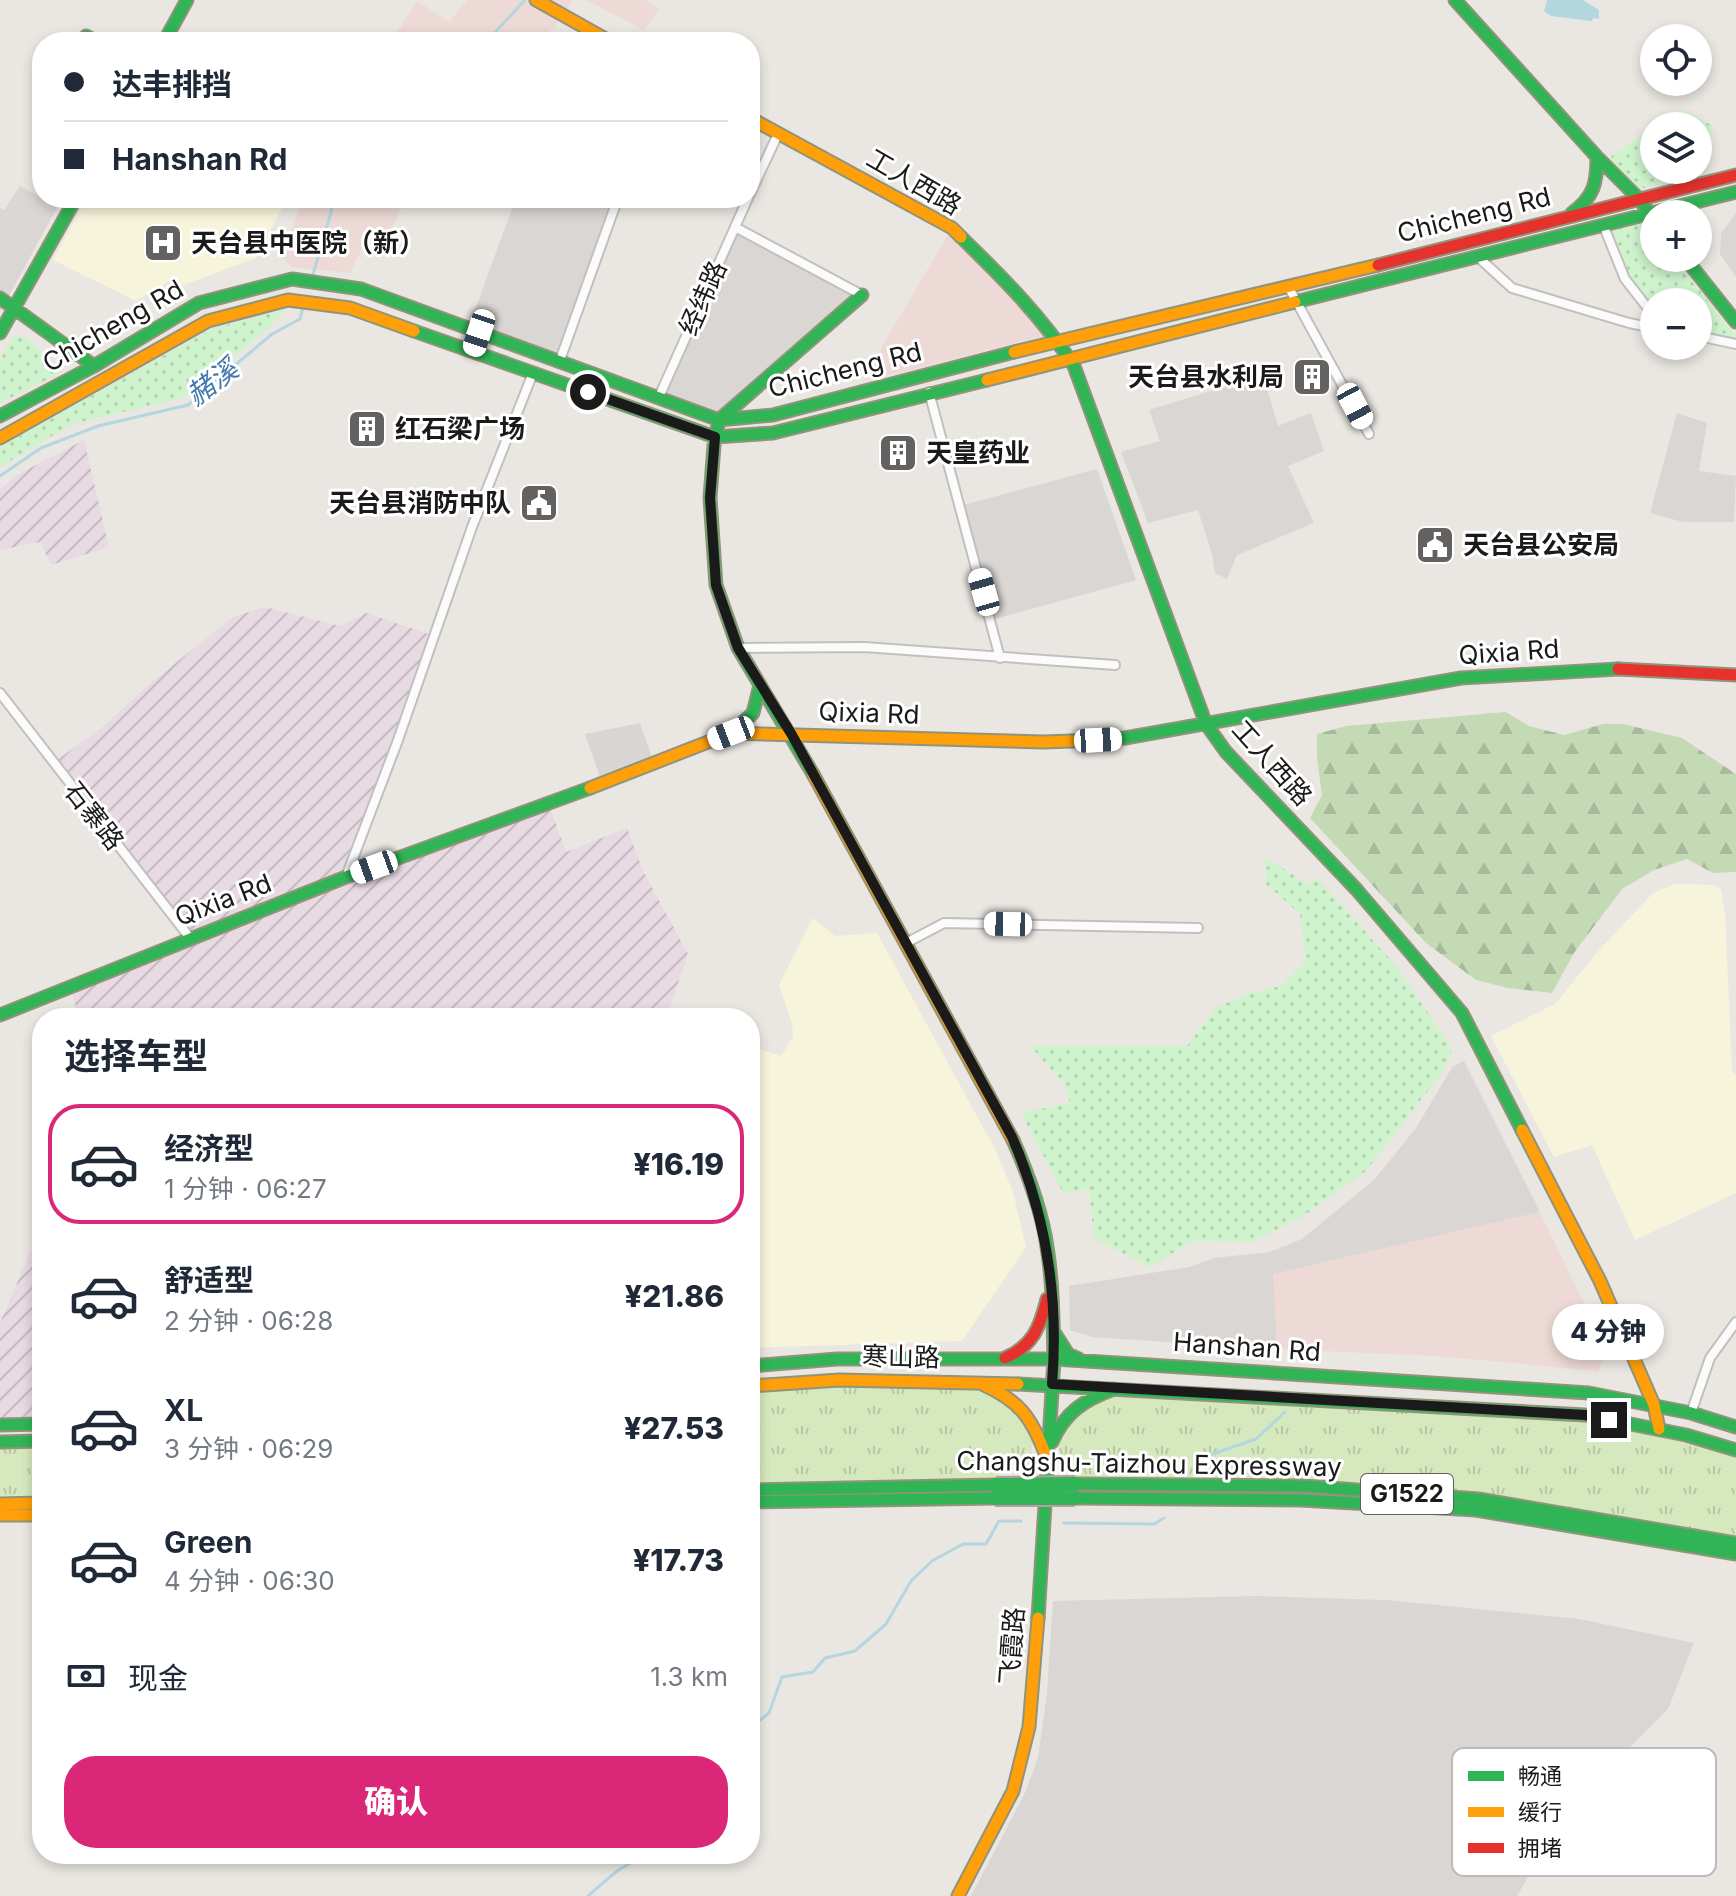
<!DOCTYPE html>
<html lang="zh">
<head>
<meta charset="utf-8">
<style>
  :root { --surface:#fff; --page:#f2f2f3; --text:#1f2937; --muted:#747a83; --line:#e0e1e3; --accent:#db2777 }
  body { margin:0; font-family:Inter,"Noto Sans SC",sans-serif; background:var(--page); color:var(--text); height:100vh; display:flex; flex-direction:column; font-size:30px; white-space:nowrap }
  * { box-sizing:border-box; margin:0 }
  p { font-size:26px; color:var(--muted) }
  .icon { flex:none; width:44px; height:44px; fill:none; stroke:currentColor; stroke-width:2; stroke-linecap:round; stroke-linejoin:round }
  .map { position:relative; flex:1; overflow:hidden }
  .side { position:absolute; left:32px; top:1008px; width:728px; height:856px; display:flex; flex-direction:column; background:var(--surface); border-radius:32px; box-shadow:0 4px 12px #0003 }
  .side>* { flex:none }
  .guide { position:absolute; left:32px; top:32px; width:728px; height:176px; border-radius:32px; box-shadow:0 4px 12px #0003; display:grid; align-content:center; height:176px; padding:0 32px; background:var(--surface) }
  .fabs { position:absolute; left:1640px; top:24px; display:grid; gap:16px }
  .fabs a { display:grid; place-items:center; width:72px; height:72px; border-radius:50%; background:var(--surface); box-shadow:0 4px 12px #0003; font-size:40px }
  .end { position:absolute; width:36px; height:36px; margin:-18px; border:10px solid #1a1a1a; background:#fff; box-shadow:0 0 0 4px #fff }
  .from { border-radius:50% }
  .bubble { position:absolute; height:56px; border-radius:28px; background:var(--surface); box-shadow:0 4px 12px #0003; font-size:26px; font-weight:800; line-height:56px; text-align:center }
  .car { position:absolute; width:24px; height:48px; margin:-24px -12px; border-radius:10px; box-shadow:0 0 6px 2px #0007; background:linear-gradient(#fff 24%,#345 0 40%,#fff 0 76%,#345 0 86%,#fff 0) }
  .guide b { display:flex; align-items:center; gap:28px; height:76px; font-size:30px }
  .guide b+b { border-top:2px solid var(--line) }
  .guide i { width:20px; height:20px; background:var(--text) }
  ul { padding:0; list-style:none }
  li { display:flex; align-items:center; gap:24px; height:120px; margin:0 16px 12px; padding:0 16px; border:4px solid transparent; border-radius:32px }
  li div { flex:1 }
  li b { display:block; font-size:30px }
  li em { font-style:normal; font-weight:800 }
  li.on { border-color:var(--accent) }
  li>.icon { width:72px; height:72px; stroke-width:1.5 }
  h2 { padding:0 32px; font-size:36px; line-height:96px }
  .pay { display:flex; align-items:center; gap:20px; height:88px; padding:0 32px; font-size:30px }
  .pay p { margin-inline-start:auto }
  .button { display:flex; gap:16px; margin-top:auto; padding:16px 32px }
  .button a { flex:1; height:92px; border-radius:32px; background:var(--accent); color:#fff; font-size:32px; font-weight:800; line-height:92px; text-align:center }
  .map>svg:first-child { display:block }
  .residential { fill:#d9d6d4 }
  .commercial { fill:#edd9d6 }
  .industrial { fill:url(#industrial-furrows) }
  .education { fill:#f6f4db }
  .grass { fill:url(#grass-tufts) }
  .forest { fill:url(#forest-firs) }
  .park { fill:url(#park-dots) }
  .parking { fill:#d8d6d4 }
  .water { fill:#b3d6df }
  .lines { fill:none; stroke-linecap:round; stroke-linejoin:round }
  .stream { stroke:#b3d6df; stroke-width:3 }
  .street-casing { stroke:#c2c0be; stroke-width:12 }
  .fast-casing { stroke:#91937a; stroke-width:15 }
  .slow-casing { stroke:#91937a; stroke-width:15 }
  .jam-casing { stroke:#91937a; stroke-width:15 }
  .street { stroke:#fcfbfb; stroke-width:8 }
  .fast { stroke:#30b455; stroke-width:11 }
  .slow { stroke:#ff9f0a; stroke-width:11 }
  .jam { stroke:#e5322d; stroke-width:11 }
  .fast-bridge-casing { stroke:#c099a4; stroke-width:18; stroke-linecap:butt }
  .fast-bridge { stroke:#30b455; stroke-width:14 }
  .route { stroke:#1a1a1a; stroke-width:10 }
  .labels { text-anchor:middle; stroke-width:6; stroke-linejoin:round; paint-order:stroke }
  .shield { fill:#fff; stroke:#5f5f5f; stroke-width:2 }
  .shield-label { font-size:24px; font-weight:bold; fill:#1a1a1a }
  .street-label { font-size:26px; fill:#1a1a1a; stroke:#fff }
  .poi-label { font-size:26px; font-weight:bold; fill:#1a1a1a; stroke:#fff; text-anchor:start }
  .water-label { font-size:28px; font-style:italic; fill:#4479ad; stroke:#fff }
  .key { fill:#fff; stroke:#bababa; stroke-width:2 }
  .key-label { font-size:22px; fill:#1a1a1a }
</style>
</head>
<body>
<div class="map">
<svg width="1736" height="1896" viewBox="0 0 1736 1896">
  <defs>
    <pattern id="industrial-furrows" width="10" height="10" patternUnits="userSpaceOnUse" patternTransform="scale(2)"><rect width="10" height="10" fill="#e8dae2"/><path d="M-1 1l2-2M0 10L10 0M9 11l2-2" fill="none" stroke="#c6bac1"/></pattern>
    <pattern id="grass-tufts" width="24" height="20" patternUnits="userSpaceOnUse" patternTransform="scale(2)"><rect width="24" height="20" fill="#d6e9be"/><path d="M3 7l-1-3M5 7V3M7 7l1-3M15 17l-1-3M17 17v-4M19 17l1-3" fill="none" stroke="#b7c7a3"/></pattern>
    <pattern id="forest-firs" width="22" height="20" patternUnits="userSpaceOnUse" patternTransform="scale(2)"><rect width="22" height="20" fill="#c3dab5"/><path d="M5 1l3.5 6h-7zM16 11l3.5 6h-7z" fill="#a7ba9b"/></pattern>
    <pattern id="park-dots" width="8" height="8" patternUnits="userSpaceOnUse" patternTransform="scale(2)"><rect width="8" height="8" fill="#cef3cd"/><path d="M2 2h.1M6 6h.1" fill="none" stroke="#b0d0af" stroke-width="1.8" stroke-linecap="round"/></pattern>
  </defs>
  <rect width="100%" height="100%" fill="#eae7e2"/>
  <!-- residential -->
  <path class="residential" d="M 20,186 L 58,206 L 0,312 L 0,208 L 4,210 Z
    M 516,198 L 618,198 L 559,363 L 468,329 Z
    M 1736,213 L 1736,277 L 1720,254 L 1721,233 Z
    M 735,227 L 862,295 L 719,420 L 658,399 Z
    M 1263,375 L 1278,426 L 1311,413 L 1324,451 L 1288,466 L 1314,523 L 1237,555 L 1227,579 L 1215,573 L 1212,554 L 1198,510 L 1148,523 L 1121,452 L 1160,441 L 1149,410 Z
    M 1677,413 L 1707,423 L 1699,471 L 1736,476 L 1734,522 L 1683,522 L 1650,513 Z
    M 1097,469 L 1136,580 L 992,620 L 960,506 Z
    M 1464,1061 L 1540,1212 L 1274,1274 L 1277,1349 L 1092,1337 L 1070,1330 L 1069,1286 L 1189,1267 L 1214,1258 L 1270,1252 L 1302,1239 L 1374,1180 L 1416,1128 L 1453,1066 Z
    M 1257,1596 L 1386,1600 L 1579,1619 L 1694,1643 L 1668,1709 L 1596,1781 L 1532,1870 L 1517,1896 L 971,1896 L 1024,1795 L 1038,1758 L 1047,1693 L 1053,1601 Z"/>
  <!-- commercial -->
  <path class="commercial" d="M 467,0 L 573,0 L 555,27 L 537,42 L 391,42 L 417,1 L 449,22 Z
    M 586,0 L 645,0 L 659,9 L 644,30 Z
    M 303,198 L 405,198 L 382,252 L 362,248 L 350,273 L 292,267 L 282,258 Z
    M 952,228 L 1052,334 L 878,378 L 881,348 Z
    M 1540,1212 L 1606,1349 L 1598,1371 L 1435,1356 L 1277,1349 L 1273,1274 Z"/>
  <!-- industrial -->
  <path class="industrial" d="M 84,440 L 109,547 L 51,565 L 40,542 L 0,550 L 0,489 L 17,475 Z
    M 265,607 L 340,626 L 366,613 L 434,636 L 346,876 L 549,804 L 566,852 L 627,828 L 643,871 L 688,954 L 666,1018 L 79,1018 L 71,989 L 189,939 L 53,763 L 105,725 L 147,686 L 233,617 Z
    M 31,1250 L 42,1257 L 42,1424 L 0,1425 L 0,1323 Z"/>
  <!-- education -->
  <path class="education" d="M 87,198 L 287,198 L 256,258 L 178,287 L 174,278 L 136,301 L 53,260 Z
    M 1675,884 L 1715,885 L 1721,890 L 1725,912 L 1732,1071 L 1736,1075 L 1736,1193 L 1635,1240 L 1592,1145 L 1554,1157 L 1491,1036 L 1555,1004 L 1600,949 L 1653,893 Z
    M 813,918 L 835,936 L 877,933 L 996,1151 L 1013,1192 L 1026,1247 L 962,1341 L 750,1348 L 750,1046 L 781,1056 L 793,1037 L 792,1023 L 779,985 Z"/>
  <!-- grass -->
  <path class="grass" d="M 978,1382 L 1002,1392 L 1037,1434 L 1032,1444 L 1032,1464 L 1003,1466 L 996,1485 L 750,1490 L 750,1386 Z
    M 1117,1388 L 1585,1415 L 1736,1450 L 1736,1543 L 1478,1499 L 1075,1484 L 1075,1475 L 1060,1473 L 1059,1423 L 1083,1400 Z
    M 42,1441 L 42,1503 L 0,1504 L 0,1442 Z"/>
  <!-- forest -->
  <path class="forest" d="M 1506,712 L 1529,726 L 1564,735 L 1603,724 L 1623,724 L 1682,738 L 1736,774 L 1736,872 L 1713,873 L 1687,859 L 1654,870 L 1622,889 L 1574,953 L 1552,993 L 1508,988 L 1476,980 L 1426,943 L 1310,818 L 1322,795 L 1317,758 L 1317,734 L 1346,726 Z"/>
  <!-- park -->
  <path class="park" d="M 1681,109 L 1713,126 L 1699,175 L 1630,191 L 1602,163 L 1654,127 L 1654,170 L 1698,170 L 1698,126 L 1656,126 Z
    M 1645,223 L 1654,234 L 1654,258 L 1674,258 L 1736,336 L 1736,344 L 1698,337 L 1698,302 L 1654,302 L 1654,316 L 1625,279 L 1606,232 Z
    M 286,309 L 268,329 L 183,398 L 72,424 L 0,467 L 0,447 L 211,329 Z
    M 25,336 L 63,372 L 0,403 L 0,359 L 12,337 Z
    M 1265,857 L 1308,884 L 1317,878 L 1397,967 L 1452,1049 L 1444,1070 L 1365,1172 L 1302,1217 L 1252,1242 L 1192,1241 L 1150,1267 L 1094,1239 L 1089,1189 L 1064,1194 L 1021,1113 L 1070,1103 L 1064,1084 L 1030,1046 L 1187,1046 L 1217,1007 L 1251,993 L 1281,986 L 1306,961 L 1300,914 L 1266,884 Z"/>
  <!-- parking -->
  <path class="parking" d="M 640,723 L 654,763 L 602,783 L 585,734 Z"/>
  <!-- water -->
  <path class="water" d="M 1547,0 L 1583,0 L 1599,10 L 1599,19 L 1594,18 L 1591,21 L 1551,16 L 1544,11 Z"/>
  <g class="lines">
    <!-- stream -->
    <path class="stream" d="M 486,42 L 525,0
      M 312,278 L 335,198
      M 0,476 L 41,448 L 98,426 L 188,405 L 272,334 L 300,319 L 304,304
      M 1204,1457 L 1256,1439 L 1285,1412
      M 1064,1523 L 1154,1524 L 1164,1518
      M 750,1728 L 769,1713 L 782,1677 L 813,1672 L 825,1658 L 855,1651 L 886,1624 L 911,1581 L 932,1561 L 963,1544 L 986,1544 L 999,1521 L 1021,1521
      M 750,1773 L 755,1782 L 750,1788
      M 588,1896 L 617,1871 L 646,1854"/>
    <defs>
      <path id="street" d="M 505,39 L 510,42
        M 750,194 L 778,134
        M 735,227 L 862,295
        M 1606,232 L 1625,279 L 1654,316
        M 1477,256 L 1512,288 L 1629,323 L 1654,328
        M 1289,288 L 1369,434
        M 1698,336 L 1736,344
        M 559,363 L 618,198
        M 929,392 L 1000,658
        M 658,399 L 748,198
        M 738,648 L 864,647 L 1115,665
        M 0,693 L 190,938
        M 346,877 L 398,740 L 472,527 L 533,373
        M 906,943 L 944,923 L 1198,928
        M 1691,1413 L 1710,1358 L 1736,1322"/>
      <path id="fast" d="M 1455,0 L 1597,157 L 1638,198 L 1654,219
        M 86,36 L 96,42
        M 164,42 L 187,0
        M 1572,213 C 1594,197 1597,183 1597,157
        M 961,237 C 1002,277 1043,318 1074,366 L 1206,724 L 1226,752 L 1356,889 L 1462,1013 L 1522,1130
        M 1685,258 L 1736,322
        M 0,298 L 94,366
        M 1295,302 L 1736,192
        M 414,331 L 715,437 L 773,433 L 987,380
        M 0,333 L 76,198
        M 0,416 L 94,366 L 199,303 L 292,279 L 361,289 L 719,420 L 773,415 L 1014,352
        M 732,733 L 753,713 L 760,685
        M 1072,741 L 1125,738 L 1461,678 L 1618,669
        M 813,774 L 738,648 L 716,585 L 710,498 L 714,445 L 719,420 L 862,295
        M 0,1015 L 346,877 L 590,788
        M 1013,1140 C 1028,1174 1042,1210 1047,1247 C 1053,1283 1053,1322 1054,1359 L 1038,1618
        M 1054,1332 L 1068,1354 L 1079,1359
        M 750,1366 L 837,1359 L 1054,1359 L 1589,1393 L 1691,1413 L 1736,1427
        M 1018,1384 L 1585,1415 L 1686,1435 L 1736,1450
        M 0,1425 L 42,1424
        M 0,1442 L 42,1441
        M 1052,1442 C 1065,1412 1084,1400 1114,1389
        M 1075,1484 L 1303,1486 L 1478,1499 L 1736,1543
        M 750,1490 L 996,1485
        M 1075,1498 L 1301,1500 L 1476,1510 L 1736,1554
        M 750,1502 L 995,1498"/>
      <path id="slow" d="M 536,0 L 611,42
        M 750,118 L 952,228 L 961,237
        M 1014,352 L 1378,265
        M 987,380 L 1295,302
        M 0,438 L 208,321 L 288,300 L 350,308 L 414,331
        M 813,774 L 1013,1140
        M 590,788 L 731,733 L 1043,742 L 1072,741
        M 1522,1130 L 1600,1281 L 1654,1405 L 1659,1429
        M 982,1384 C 1019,1401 1030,1415 1045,1453
        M 750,1386 L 839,1380 L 1018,1384
        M 0,1504 L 42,1503
        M 0,1515 L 42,1515
        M 958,1896 L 1013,1791 L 1029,1727 L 1038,1618"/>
      <path id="jam" d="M 1378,265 L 1736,175
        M 1618,669 L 1736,675
        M 1005,1358 C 1033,1346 1040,1327 1047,1299"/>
    </defs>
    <!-- street casing -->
    <use href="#street" class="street-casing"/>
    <!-- fast casing -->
    <use href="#fast" class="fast-casing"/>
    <!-- slow casing -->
    <use href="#slow" class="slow-casing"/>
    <!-- jam casing -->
    <use href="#jam" class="jam-casing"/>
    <!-- street -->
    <use href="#street" class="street"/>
    <!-- fast -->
    <use href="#fast" class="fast"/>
    <!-- slow -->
    <use href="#slow" class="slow"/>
    <!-- jam -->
    <use href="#jam" class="jam"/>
    <defs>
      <path id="fast-bridge" d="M 996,1485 L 1075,1484
        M 995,1498 L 1075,1498"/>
    </defs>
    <!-- fast-bridge casing -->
    <use href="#fast-bridge" class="fast-bridge-casing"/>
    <!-- fast-bridge -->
    <use href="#fast-bridge" class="fast-bridge"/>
  </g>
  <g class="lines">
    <!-- route -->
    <path class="route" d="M 588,392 L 715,437 L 710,498 L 716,585 L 738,648 L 792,735 L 1012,1137 C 1046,1215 1059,1299 1052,1384 L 1585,1415 L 1609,1420"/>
  </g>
  <!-- icons -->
  <defs>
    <symbol id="hospital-square" viewBox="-11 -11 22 22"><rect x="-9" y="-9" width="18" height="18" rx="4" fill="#636260" stroke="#fff"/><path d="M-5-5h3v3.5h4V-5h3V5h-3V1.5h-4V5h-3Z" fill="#fff"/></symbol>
    <symbol id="building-square" viewBox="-11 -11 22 22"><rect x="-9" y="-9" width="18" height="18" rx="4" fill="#636260" stroke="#fff"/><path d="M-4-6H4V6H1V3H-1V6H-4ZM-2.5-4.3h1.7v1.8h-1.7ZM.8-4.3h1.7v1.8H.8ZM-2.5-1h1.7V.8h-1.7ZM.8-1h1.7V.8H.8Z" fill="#fff"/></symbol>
    <symbol id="civic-square" viewBox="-11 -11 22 22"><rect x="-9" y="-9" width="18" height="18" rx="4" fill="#636260" stroke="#fff"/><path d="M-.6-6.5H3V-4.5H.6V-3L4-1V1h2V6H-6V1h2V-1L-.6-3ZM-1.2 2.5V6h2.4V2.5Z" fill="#fff"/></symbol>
  </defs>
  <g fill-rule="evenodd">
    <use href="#hospital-square" x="141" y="221" width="44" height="44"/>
    <use href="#building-square" x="1290" y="355" width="44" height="44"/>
    <use href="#building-square" x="345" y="407" width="44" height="44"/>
    <use href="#building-square" x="876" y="431" width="44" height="44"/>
    <use href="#civic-square" x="517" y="481" width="44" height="44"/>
    <use href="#civic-square" x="1413" y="523" width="44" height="44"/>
  </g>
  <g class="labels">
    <!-- shield labels -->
    <rect class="shield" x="1361" y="1474" width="92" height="40" rx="6"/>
    <g class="shield-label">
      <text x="1407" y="1502">G1522</text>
    </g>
    <!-- street labels -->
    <g class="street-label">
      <text transform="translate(914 182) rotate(30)" y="9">工人西路</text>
      <text transform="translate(1474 215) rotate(-14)" y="9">Chicheng Rd</text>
      <text transform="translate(703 298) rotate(-66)" y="9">经纬路</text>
      <text transform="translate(113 326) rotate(-30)" y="9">Chicheng Rd</text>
      <text transform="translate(845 370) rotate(-14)" y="9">Chicheng Rd</text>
      <text transform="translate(1509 652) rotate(-4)" y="9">Qixia Rd</text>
      <text transform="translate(869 713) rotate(2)" y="9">Qixia Rd</text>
      <text transform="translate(1272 763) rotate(48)" y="9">工人西路</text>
      <text transform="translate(94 816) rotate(52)" y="9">石寨路</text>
      <text transform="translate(223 900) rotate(-21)" y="9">Qixia Rd</text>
      <text transform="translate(1247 1347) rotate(4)" y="9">Hanshan Rd</text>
      <text transform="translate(901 1357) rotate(1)" y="9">寒山路</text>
      <text transform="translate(1149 1464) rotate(1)" y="9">Changshu-Taizhou Expressway</text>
      <text transform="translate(1012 1646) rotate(-86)" y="9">飞霞路</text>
    </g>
    <!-- poi labels -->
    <g class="poi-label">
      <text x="191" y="252">天台县中医院（新）</text>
      <text x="1284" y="386" text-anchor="end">天台县水利局</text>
      <text x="395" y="438">红石梁广场</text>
      <text x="926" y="462">天皇药业</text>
      <text x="511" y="512" text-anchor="end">天台县消防中队</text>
      <text x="1463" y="554">天台县公安局</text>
    </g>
    <!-- water labels -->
    <g class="water-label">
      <text transform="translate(212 382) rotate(-37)" y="10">赭溪</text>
    </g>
  </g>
  <!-- legend -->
  <rect x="1452" y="1748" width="264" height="128" rx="12" class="key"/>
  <rect x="1468" y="1771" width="36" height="10" fill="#30b455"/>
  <rect x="1468" y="1807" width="36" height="10" fill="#ff9f0a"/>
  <rect x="1468" y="1843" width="36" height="10" fill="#e5322d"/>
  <g class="key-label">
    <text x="1518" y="1784">畅通</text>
    <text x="1518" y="1820">缓行</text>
    <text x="1518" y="1856">拥堵</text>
  </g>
</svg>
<div class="fabs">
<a><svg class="icon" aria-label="locate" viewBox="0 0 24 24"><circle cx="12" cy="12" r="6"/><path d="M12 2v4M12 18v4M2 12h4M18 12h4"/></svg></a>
<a><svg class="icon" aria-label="layers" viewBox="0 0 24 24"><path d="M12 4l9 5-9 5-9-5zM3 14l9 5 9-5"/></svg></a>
<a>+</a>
<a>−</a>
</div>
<i class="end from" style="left:588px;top:392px"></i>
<i class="end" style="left:1609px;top:1420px"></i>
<div class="bubble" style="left:1552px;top:1304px;width:112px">4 分钟</div>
<i class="car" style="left:479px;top:333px;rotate:198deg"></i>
<i class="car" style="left:1355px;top:406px;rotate:152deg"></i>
<i class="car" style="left:984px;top:592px;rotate:344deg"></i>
<i class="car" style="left:731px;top:733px;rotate:249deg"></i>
<i class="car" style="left:1098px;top:740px;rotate:87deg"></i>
<i class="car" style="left:374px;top:867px;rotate:250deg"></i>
<i class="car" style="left:1008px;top:924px;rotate:271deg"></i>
<div class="guide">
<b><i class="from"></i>达丰排挡</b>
<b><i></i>Hanshan Rd</b>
</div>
<section class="side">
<h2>选择车型</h2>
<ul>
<li class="on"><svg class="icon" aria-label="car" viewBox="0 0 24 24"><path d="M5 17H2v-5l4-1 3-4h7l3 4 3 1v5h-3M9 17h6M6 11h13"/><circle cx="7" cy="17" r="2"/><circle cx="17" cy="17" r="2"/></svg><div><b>经济型</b><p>1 分钟 · 06:27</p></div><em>¥16.19</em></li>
<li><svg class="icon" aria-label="car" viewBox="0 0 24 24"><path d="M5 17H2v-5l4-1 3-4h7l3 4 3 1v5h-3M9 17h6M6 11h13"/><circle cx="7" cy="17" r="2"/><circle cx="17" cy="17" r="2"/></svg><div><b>舒适型</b><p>2 分钟 · 06:28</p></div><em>¥21.86</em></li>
<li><svg class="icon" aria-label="car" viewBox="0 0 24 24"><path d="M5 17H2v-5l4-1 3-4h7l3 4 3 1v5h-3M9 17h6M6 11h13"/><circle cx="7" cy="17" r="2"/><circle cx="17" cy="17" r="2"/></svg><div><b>XL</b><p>3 分钟 · 06:29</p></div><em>¥27.53</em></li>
<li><svg class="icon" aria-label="car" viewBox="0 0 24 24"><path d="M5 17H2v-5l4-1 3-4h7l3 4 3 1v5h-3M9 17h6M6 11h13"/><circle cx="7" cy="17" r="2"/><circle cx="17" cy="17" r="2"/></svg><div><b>Green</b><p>4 分钟 · 06:30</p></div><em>¥17.73</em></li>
</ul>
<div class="pay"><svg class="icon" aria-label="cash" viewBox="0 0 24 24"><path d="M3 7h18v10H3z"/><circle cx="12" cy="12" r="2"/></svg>现金<p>1.3 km</p></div>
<div class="button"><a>确认</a></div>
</section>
</div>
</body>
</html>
